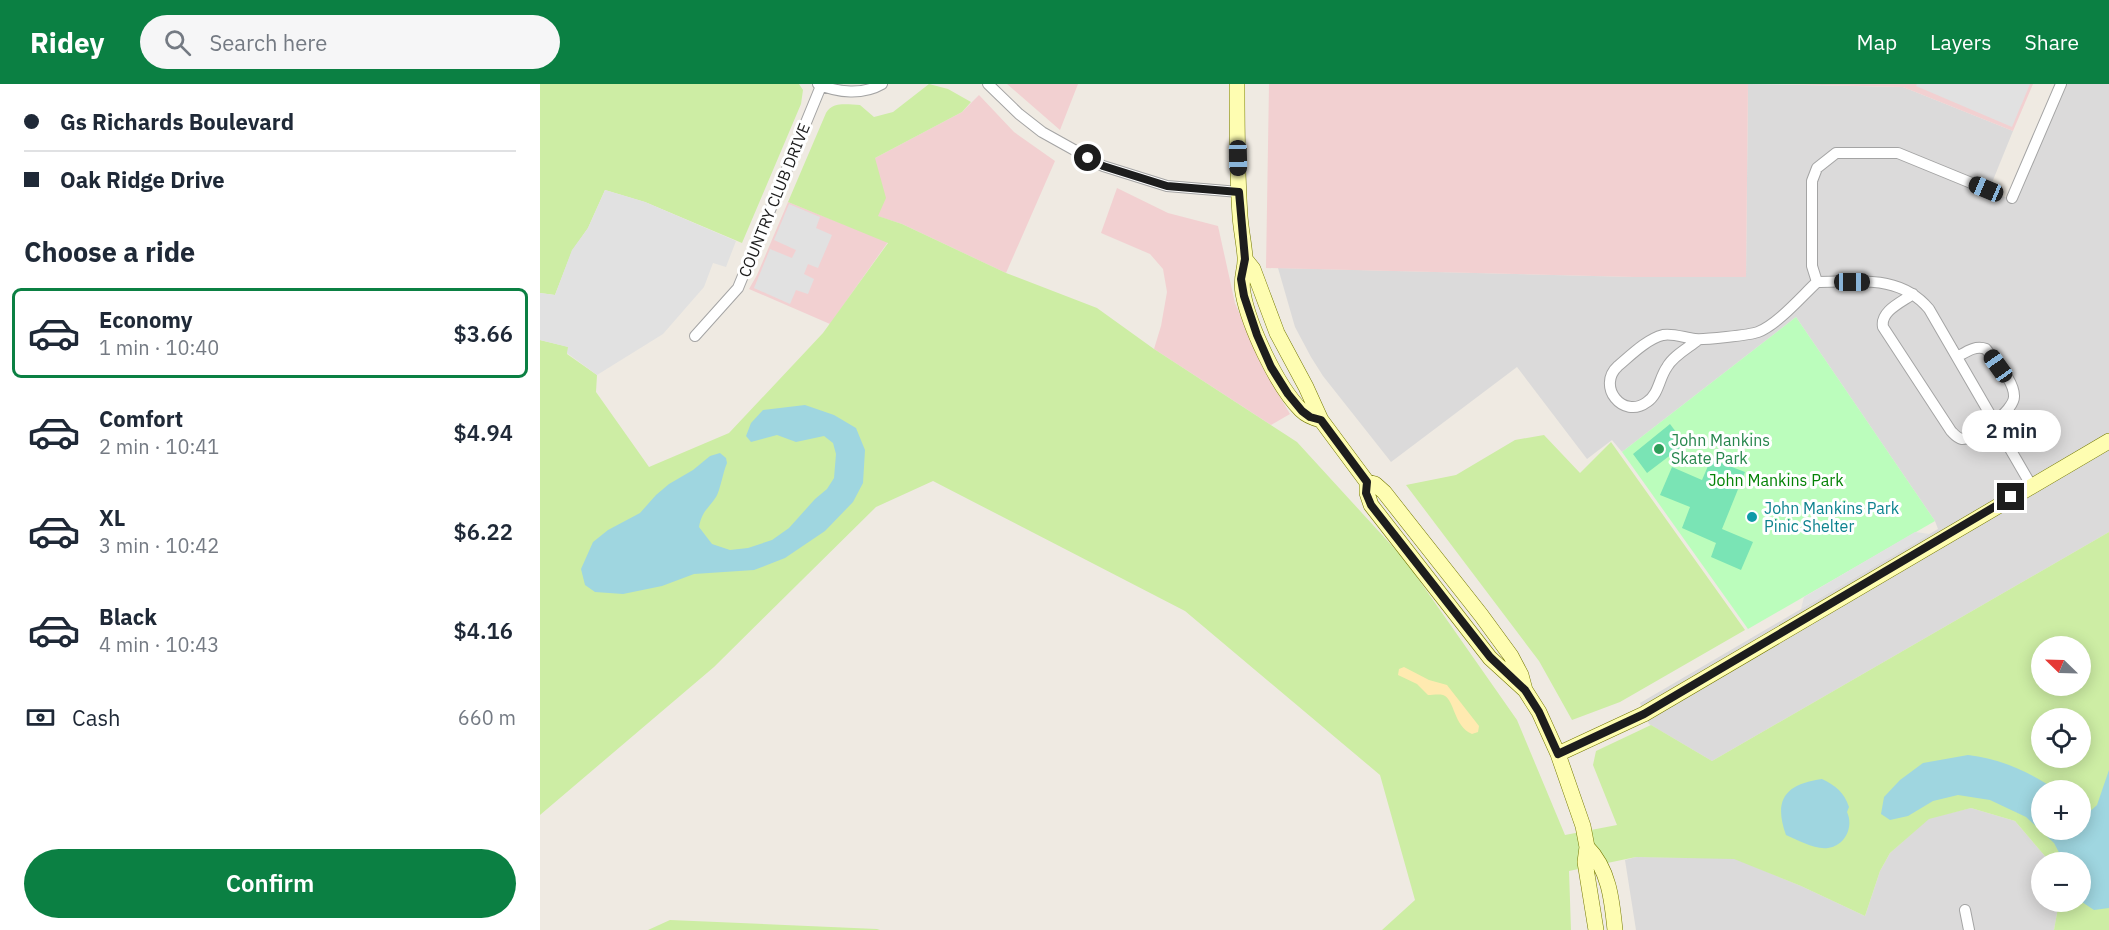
<!DOCTYPE html>
<html lang="en">
<head>
<meta charset="utf-8">
<style>
  :root { --surface:#fff; --page:#f6f6f7; --text:#1f2937; --muted:#747a83; --line:#e0e1e3; --accent:#0b8043 }
  body { margin:0; font-family:"IBM Plex Sans",sans-serif; background:var(--page); color:var(--text); height:100vh; display:flex; flex-direction:column; font-size:22px; white-space:nowrap }
  * { box-sizing:border-box; margin:0 }
  p { font-size:20px; color:var(--muted) }
  .icon { flex:none; width:33px; height:33px; fill:none; stroke:currentColor; stroke-width:2; stroke-linecap:round; stroke-linejoin:round }
  .map { position:relative; flex:1; overflow:hidden }
  .sheet { display:flex; flex-direction:column; background:var(--surface); width:540px }
  .sheet>* { flex:none }
  .hud { display:grid; align-content:center; height:132px; padding:0 24px; background:var(--surface) }
  .needle { width:39px; rotate:293deg }
  .tools { position:absolute; left:1491px; top:552px; display:grid; gap:12px }
  .tools a { display:grid; place-items:center; width:60px; height:60px; border-radius:50%; background:var(--surface); box-shadow:0 3px 15px #0003; font-size:30px }
  .end { position:absolute; width:27px; height:27px; margin:-14px; border:8px solid #1d1d1d; background:#fff; box-shadow:0 0 0 3px #fff }
  .from { border-radius:50% }
  .bubble { position:absolute; height:42px; border-radius:21px; background:var(--surface); box-shadow:0 3px 15px #0003; font-size:20px; font-weight:600; line-height:42px; text-align:center }
  .car { position:absolute; width:18px; height:36px; margin:-18px -9px; border-radius:8px; box-shadow:0 0 4px 2px #0007; background:linear-gradient(#222 24%,#8ab4d8 0 40%,#222 0 76%,#8ab4d8 0 86%,#222 0) }
  .hud b { display:flex; align-items:center; gap:21px; height:57px; font-size:22px }
  .hud b+b { border-top:2px solid var(--line) }
  .hud i { width:15px; height:15px; background:var(--text) }
  ul { padding:0; list-style:none }
  li { display:flex; align-items:center; gap:18px; height:90px; margin:0 12px 9px; padding:0 12px; border:3px solid transparent; border-radius:9px }
  li div { flex:1 }
  li b { display:block; font-size:22px }
  li em { font-style:normal; font-weight:600 }
  li.current { border-color:var(--accent) }
  li>.icon { width:54px; height:54px; stroke-width:1.5 }
  h2 { padding:0 24px; font-size:27px; line-height:72px }
  .pay { display:flex; align-items:center; gap:15px; height:66px; padding:0 24px; font-size:22px }
  .pay p { margin-inline-start:auto }
  .primary-button { display:flex; gap:12px; margin-top:auto; padding:12px 24px }
  .primary-button a { flex:1; height:69px; border-radius:36px; background:var(--accent); color:#fff; font-size:24px; font-weight:600; line-height:69px; text-align:center }
  header { display:flex; align-items:center; gap:36px; box-sizing:border-box; height:84px; padding:0 30px; background:var(--accent); color:#fff }
  header strong { font-size:28px }
  nav { display:flex; gap:33px; margin-inline-start:auto; font-size:21px }
  .search { width:420px; height:54px; background:var(--page); display:flex; align-items:center; gap:15px; box-sizing:border-box; padding:0 21px; border-radius:33px; color:var(--muted); font-size:22px }
  main { display:flex; flex:1; min-height:0 }
  .map>svg:first-child { display:block }
  .residential { fill:#dbdada }
  .commercial { fill:#f2d0d1 }
  .grass { fill:#cdeda4; fill-rule:evenodd }
  .sand { fill:#ffeab0 }
  .park { fill:#bbfdbc }
  .pitch { fill:#7ae4b5 }
  .parking { fill:#e1e1e1 }
  .water { fill:#9fd6e0 }
  .lines { fill:none; stroke-linecap:round; stroke-linejoin:round }
  .street-casing { stroke:#a4a4a4; stroke-width:12 }
  .secondary-casing { stroke:#737800; stroke-width:16 }
  .street { stroke:#fff; stroke-width:10 }
  .secondary { stroke:#fefdb1; stroke-width:15 }
  .route { stroke:#1d1d1d; stroke-width:8 }
  .leisure-dot { fill:#2e9e5b; stroke:#fff; stroke-width:2 }
  .culture-dot { fill:#0f9aa8; stroke:#fff; stroke-width:2 }
  .labels { text-anchor:middle; stroke-width:6; stroke-linejoin:round; paint-order:stroke }
  .street-label { font-size:16px; fill:#1d1d1d; stroke:#fff }
  .leisure-label { font-size:16px; fill:#27864d; stroke:#fff; text-anchor:start }
  .park-label { font-size:16px; fill:#048306; stroke:#fff }
  .culture-label { font-size:16px; fill:#0d838f; stroke:#fff; text-anchor:start }
</style>
</head>
<body>
<header>
<strong>Ridey</strong>
<div class="search"><svg class="icon" aria-label="search" viewBox="0 0 24 24"><circle cx="10" cy="10" r="6"/><path d="M15 15l6 6"/></svg>Search here</div>
<nav><a>Map</a><a>Layers</a><a>Share</a></nav>
</header>
<main>
<section class="sheet">
<div class="hud">
<b><i class="from"></i>Gs Richards Boulevard</b>
<b><i></i>Oak Ridge Drive</b>
</div>
<h2>Choose a ride</h2>
<ul>
<li class="current"><svg class="icon" aria-label="car" viewBox="0 0 24 24"><path d="M5 17H2v-5l4-1 3-4h7l3 4 3 1v5h-3M9 17h6M6 11h13"/><circle cx="7" cy="17" r="2"/><circle cx="17" cy="17" r="2"/></svg><div><b>Economy</b><p>1 min · 10:40</p></div><em>$3.66</em></li>
<li><svg class="icon" aria-label="car" viewBox="0 0 24 24"><path d="M5 17H2v-5l4-1 3-4h7l3 4 3 1v5h-3M9 17h6M6 11h13"/><circle cx="7" cy="17" r="2"/><circle cx="17" cy="17" r="2"/></svg><div><b>Comfort</b><p>2 min · 10:41</p></div><em>$4.94</em></li>
<li><svg class="icon" aria-label="car" viewBox="0 0 24 24"><path d="M5 17H2v-5l4-1 3-4h7l3 4 3 1v5h-3M9 17h6M6 11h13"/><circle cx="7" cy="17" r="2"/><circle cx="17" cy="17" r="2"/></svg><div><b>XL</b><p>3 min · 10:42</p></div><em>$6.22</em></li>
<li><svg class="icon" aria-label="car" viewBox="0 0 24 24"><path d="M5 17H2v-5l4-1 3-4h7l3 4 3 1v5h-3M9 17h6M6 11h13"/><circle cx="7" cy="17" r="2"/><circle cx="17" cy="17" r="2"/></svg><div><b>Black</b><p>4 min · 10:43</p></div><em>$4.16</em></li>
</ul>
<div class="pay"><svg class="icon" aria-label="cash" viewBox="0 0 24 24"><path d="M3 7h18v10H3z"/><circle cx="12" cy="12" r="2"/></svg>Cash<p>660 m</p></div>
<div class="primary-button"><a>Confirm</a></div>
</section>
<div class="map">
<svg width="1569" height="846" viewBox="0 0 1569 846">
  <rect width="100%" height="100%" fill="#efeae2"/>
  <!-- residential -->
  <path class="residential" d="M 1208,0 L 1363,3 L 1473,47 L 1449,106 L 1474,117 L 1521,0 L 1569,0 L 1569,448 L 1172,677 L 1109,640 L 1100,619 L 1398,445 L 1395,437 L 1256,233 L 1082,368 L 1072,356 L 1047,375 L 977,283 L 851,378 L 783,292 L 771,273 L 755,243 L 738,184 L 1094,193 L 1206,193 Z
    M 1431,724 L 1475,737 L 1510,778 L 1502,778 L 1502,818 L 1519,818 L 1514,846 L 1096,846 L 1085,776 L 1096,773 L 1194,774 L 1261,802 L 1325,832 L 1340,787 L 1350,769 L 1389,734 Z"/>
  <!-- commercial -->
  <path class="commercial" d="M 467,0 L 538,0 L 520,46 Z
    M 729,0 L 1208,0 L 1206,193 L 1094,193 L 726,184 Z
    M 1241,0 L 1493,0 L 1473,47 L 1363,3 Z
    M 439,11 L 474,48 L 515,77 L 466,189 L 362,140 L 337,132 L 335,74 L 422,28 Z
    M 577,104 L 628,129 L 678,142 L 695,219 L 722,282 L 750,330 L 731,341 L 614,265 L 621,242 L 627,208 L 623,185 L 610,170 L 561,149 Z
    M 248,118 L 348,158 L 290,240 L 209,205 L 217,191 Z"/>
  <!-- grass -->
  <path class="grass" d="M 0,0 L 259,0 L 263,6 L 261,20 L 202,159 L 105,118 L 65,106 L 48,144 L 32,167 L 15,211 L 0,209 Z
    M 389,0 L 408,5 L 431,18 L 422,28 L 335,74 L 346,114 L 338,132 L 362,140 L 466,189 L 557,224 L 614,265 L 757,358 L 865,476 L 977,636 L 1025,751 L 1077,741 L 1053,681 L 1056,667 L 1111,641 L 1172,677 L 1569,448 L 1569,846 L 1514,846 L 1519,818 L 1540,818 L 1540,778 L 1510,778 L 1475,737 L 1431,724 L 1389,735 L 1350,769 L 1340,787 L 1325,832 L 1261,802 L 1194,775 L 1096,773 L 1029,787 L 1031,846 L 842,846 L 875,816 L 840,691 L 645,527 L 393,397 L 336,423 L 174,583 L 0,731 L 0,256 L 29,263 L 27,270 L 57,291 L 56,308 L 109,383 L 189,349 L 283,249 L 348,159 L 248,118 L 286,29 C 293,17 308,21 320,21 L 334,33 L 353,28 ZM 1502,562 L 1540,562 L 1540,602 L 1502,602 ZM 1502,634 L 1540,634 L 1540,674 L 1502,674 ZM 1502,706 L 1540,706 L 1540,746 L 1502,746 Z
    M 1004,351 L 1040,389 L 1071,358 L 1205,546 L 1080,618 L 1032,636 L 999,577 L 866,401 L 916,391 L 975,356 Z
    M 130,836 L 337,845 L 340,846 L 108,846 Z"/>
  <!-- sand -->
  <path class="sand" d="M 864,583 L 889,596 L 907,601 L 939,642 L 938,648 L 932,650 C 913,642 915,615 903,611 C 899,610 892,611 888,611 L 877,600 L 858,591 L 859,585 Z"/>
  <!-- park -->
  <path class="park" d="M 1256,233 L 1395,437 L 1208,545 L 1082,368 Z"/>
  <!-- pitch -->
  <path class="pitch" d="M 1130,340 L 1145,360 L 1107,389 L 1093,370 Z
    M 1171,375 L 1205,388 L 1182,445 L 1213,458 L 1201,486 L 1171,473 L 1176,459 L 1142,444 L 1150,423 L 1120,411 L 1132,383 L 1162,396 Z"/>
  <!-- parking -->
  <path class="parking" d="M 1377,0 L 1490,0 L 1472,43 L 1376,2 Z
    M 65,106 L 105,118 L 196,157 L 186,183 L 173,179 L 164,203 L 123,250 L 57,291 L 27,269 L 28,263 L 0,256 L 0,209 L 15,211 L 32,166 L 48,144 Z
    M 249,120 L 280,133 L 276,144 L 292,151 L 278,184 L 268,180 L 264,190 L 274,195 L 268,210 L 256,206 L 250,220 L 214,204 L 230,165 L 252,174 L 256,166 L 234,156 Z
    M 1375,448 L 1390,450 L 1261,525 L 1264,513 Z"/>
  <!-- water -->
  <path class="water" d="M 265,321 L 294,331 L 316,344 L 325,366 L 323,399 L 313,418 L 285,447 L 245,474 L 214,486 L 154,490 L 122,502 L 83,510 L 55,508 L 45,501 L 41,485 L 53,458 L 68,446 L 100,429 L 116,411 L 129,400 L 153,386 L 170,372 L 180,369 L 186,374 L 187,379 C 183,388 180,407 176,413 C 168,425 162,427 159,443 L 172,460 L 190,466 L 208,464 L 232,456 L 249,444 L 275,415 L 287,405 L 294,394 L 296,370 L 293,359 L 284,352 L 256,358 L 237,351 L 211,358 L 206,352 L 211,339 L 223,326 Z
    M 1428,671 C 1461,675 1488,687 1516,706 L 1502,706 L 1502,746 L 1540,746 L 1541,726 L 1548,729 L 1557,721 L 1569,686 L 1569,824 L 1554,826 L 1542,818 L 1540,778 L 1524,778 L 1514,759 L 1486,733 L 1450,716 L 1418,711 L 1393,717 L 1368,732 L 1350,736 L 1341,730 L 1344,713 L 1360,696 L 1383,679 Z
    M 1282,695 C 1296,702 1304,708 1309,723 L 1307,728 C 1314,743 1305,762 1288,764 C 1275,766 1258,756 1246,751 C 1233,715 1246,700 1282,695 Z"/>
  <g class="lines">
    <defs>
      <path id="street" d="M 278,0 C 298,9 323,11 342,0
        M 448,0 L 479,30 L 502,48 L 563,82 L 627,102 L 699,108
        M 1472,114 L 1521,0
        M 1277,198 L 1272,182 L 1272,97 L 1277,84 L 1296,69 L 1358,69 L 1446,105
        M 1373,210 C 1362,218 1340,227 1343,243 L 1411,347 C 1414,350 1417,354 1422,355 C 1435,356 1475,326 1474,312 C 1474,296 1455,278 1446,265 C 1435,261 1426,268 1417,273
        M 155,252 L 198,204 L 281,2
        M 1158,256 C 1148,264 1133,272 1127,283 C 1119,294 1119,310 1107,318 C 1083,336 1056,302 1078,282 C 1091,271 1107,255 1123,251 C 1133,249 1145,254 1155,255 C 1163,256 1210,251 1218,248 C 1238,240 1261,213 1277,198 C 1318,198 1360,190 1389,225 L 1491,401
        M 1425,826 L 1429,846"/>
      <path id="secondary" d="M 697,0 C 697,44 697,88 700,132 C 701,146 704,159 705,173 C 706,185 700,193 703,209 C 709,242 737,302 761,326 C 767,332 773,334 781,336
        M 705,175 L 713,185 L 737,249 L 766,303 L 781,336 L 827,398 L 835,400 L 844,408 L 941,531 L 971,572 L 981,591 L 985,606 L 999,628 L 1018,670 L 1043,742 L 1047,763 L 1045,778 L 1056,846
        M 827,398 L 827,409 L 831,421 L 950,574 L 985,606
        M 1018,670 L 1104,630 L 1569,357
        M 1047,763 C 1069,785 1072,816 1075,846"/>
    </defs>
    <!-- street casing -->
    <use href="#street" class="street-casing"/>
    <!-- secondary casing -->
    <use href="#secondary" class="secondary-casing"/>
    <!-- street -->
    <use href="#street" class="street"/>
    <!-- secondary -->
    <use href="#secondary" class="secondary"/>
  </g>
  <g class="lines">
    <!-- route -->
    <path class="route" d="M 548,74 L 563,82 L 627,102 L 699,108 L 705,175 L 701,195 L 704,212 L 717,251 L 731,283 L 748,310 L 762,327 L 770,333 L 781,336 L 827,398 L 826,409 L 831,421 L 950,573 L 985,606 L 999,628 L 1018,670 L 1104,630 L 1471,413"/>
  </g>
  <!-- markers -->
  <circle class="leisure-dot" cx="1119" cy="365" r="6"/>
  <circle class="culture-dot" cx="1212" cy="433" r="6"/>
  <g class="labels">
    <!-- street labels -->
    <g class="street-label">
      <text transform="translate(234 116) rotate(-68)" y="6">COUNTRY CLUB DRIVE</text>
    </g>
    <!-- leisure labels -->
    <g class="leisure-label">
      <text x="1131" y="362">John Mankins<tspan x="1131" dy="18">Skate Park</tspan></text>
    </g>
    <!-- park labels -->
    <g class="park-label">
      <text x="1236" y="402">John Mankins Park</text>
    </g>
    <!-- culture labels -->
    <g class="culture-label">
      <text x="1224" y="430">John Mankins Park<tspan x="1224" dy="18">Pinic Shelter</tspan></text>
    </g>
  </g>
</svg>
<div class="tools">
<a><svg class="needle" viewBox="-14 -14 28 28"><path d="M0-13l5 13h-10z" fill="#e53935"/><path d="M0 13l5-13h-10z" fill="#747a83"/></svg></a>
<a><svg class="icon" aria-label="locate" viewBox="0 0 24 24"><circle cx="12" cy="12" r="6"/><path d="M12 2v4M12 18v4M2 12h4M18 12h4"/></svg></a>
<a>+</a>
<a>−</a>
</div>
<i class="end from" style="left:548px;top:74px"></i>
<i class="end" style="left:1471px;top:413px"></i>
<div class="bubble" style="left:1422px;top:326px;width:99px">2 min</div>
<i class="car" style="left:698px;top:74px;rotate:179deg"></i>
<i class="car" style="left:1446px;top:105px;rotate:293deg"></i>
<i class="car" style="left:1312px;top:198px;rotate:90deg"></i>
<i class="car" style="left:1458px;top:282px;rotate:325deg"></i>
</div>
</main>
</body>
</html>
